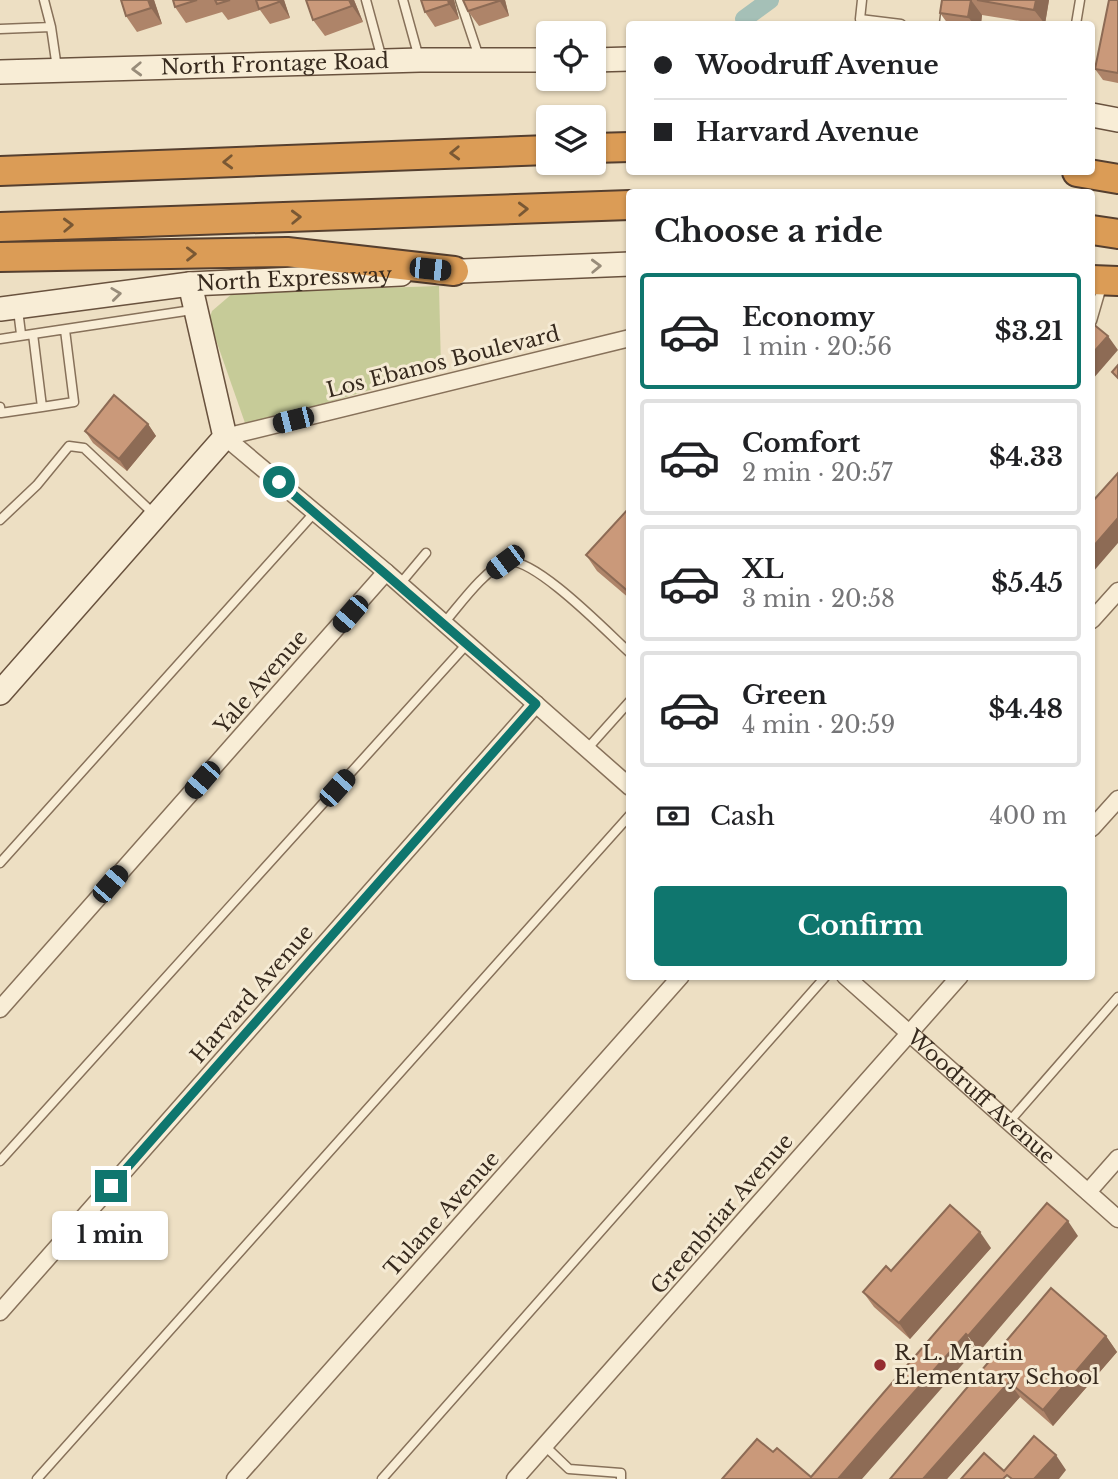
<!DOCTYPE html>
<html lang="en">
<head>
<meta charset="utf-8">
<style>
  :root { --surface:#fff; --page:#f2f2f2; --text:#202124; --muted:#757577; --line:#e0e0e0; --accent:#0f766e }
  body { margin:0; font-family:"Libre Baskerville",serif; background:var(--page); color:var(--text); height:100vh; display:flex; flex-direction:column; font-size:26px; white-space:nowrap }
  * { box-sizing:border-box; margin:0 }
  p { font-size:23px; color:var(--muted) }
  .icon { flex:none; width:38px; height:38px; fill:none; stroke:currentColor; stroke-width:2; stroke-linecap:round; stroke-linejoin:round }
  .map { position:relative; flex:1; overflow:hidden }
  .panel { position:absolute; left:626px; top:189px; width:469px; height:791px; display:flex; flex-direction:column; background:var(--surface); border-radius:7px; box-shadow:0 2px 5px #0004 }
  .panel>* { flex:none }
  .hud { position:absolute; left:626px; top:21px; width:469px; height:154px; border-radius:7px; box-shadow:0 2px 5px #0004; display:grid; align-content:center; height:154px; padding:0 28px; background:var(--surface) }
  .tools { position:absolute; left:536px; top:21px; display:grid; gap:14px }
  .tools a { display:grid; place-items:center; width:70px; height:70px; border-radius:7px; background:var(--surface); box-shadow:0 2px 5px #0004; font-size:35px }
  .end { position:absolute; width:32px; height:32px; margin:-16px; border:9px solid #0f766e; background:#fff; box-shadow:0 0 0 4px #fff }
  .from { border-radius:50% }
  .bubble { position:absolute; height:49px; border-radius:7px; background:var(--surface); box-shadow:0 2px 5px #0004; font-size:23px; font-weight:800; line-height:49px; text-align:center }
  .car { position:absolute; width:21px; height:42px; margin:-21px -10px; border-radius:9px; box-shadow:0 0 5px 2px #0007; background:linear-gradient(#222 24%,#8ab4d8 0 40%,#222 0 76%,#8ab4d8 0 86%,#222 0) }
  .hud b { display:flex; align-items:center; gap:24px; height:66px; font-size:26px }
  .hud b+b { border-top:2px solid var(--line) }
  .hud i { width:18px; height:18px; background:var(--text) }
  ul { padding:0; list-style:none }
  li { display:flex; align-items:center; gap:21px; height:116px; margin:0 14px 10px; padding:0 14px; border:4px solid var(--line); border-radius:7px }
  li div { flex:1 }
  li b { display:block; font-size:26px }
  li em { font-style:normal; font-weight:800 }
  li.active { border-color:var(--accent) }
  li>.icon { width:63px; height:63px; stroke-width:1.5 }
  h2 { padding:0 28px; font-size:32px; line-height:84px }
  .pay { display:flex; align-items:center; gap:18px; height:77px; padding:0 28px; font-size:26px }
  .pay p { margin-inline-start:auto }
  .primary-button { display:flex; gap:14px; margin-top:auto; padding:14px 28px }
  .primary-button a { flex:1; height:80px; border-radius:7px; background:var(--accent); color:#fff; font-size:28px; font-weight:800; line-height:80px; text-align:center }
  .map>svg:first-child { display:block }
  .green { fill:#c6cb98 }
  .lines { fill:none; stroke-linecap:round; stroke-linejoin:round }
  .canal { stroke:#a5c0b7; stroke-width:18 }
  .lane-casing { stroke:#87715a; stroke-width:11 }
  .street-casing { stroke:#87715a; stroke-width:19 }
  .secondary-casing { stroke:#69523e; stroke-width:26 }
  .highway-casing { stroke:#553f2f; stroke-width:32 }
  .lane { stroke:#f8edd6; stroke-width:8 }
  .street { stroke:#f8edd6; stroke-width:16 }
  .secondary { stroke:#f8edd6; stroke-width:23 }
  .highway { stroke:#db9c56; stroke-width:28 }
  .wall { fill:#ae8469 }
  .shaded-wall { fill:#8d6b55 }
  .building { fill:#ca997a; stroke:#8d6b55; stroke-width:2 }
  .oneway { stroke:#988c7a }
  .oneway2 { stroke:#795834 }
  .route { stroke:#0f766e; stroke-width:9 }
  .poi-dot { fill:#952c30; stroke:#f5ead3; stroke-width:2.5 }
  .labels { text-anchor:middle; stroke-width:6; stroke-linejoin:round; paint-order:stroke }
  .street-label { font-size:21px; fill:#372a1e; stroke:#f5ead3 }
  .poi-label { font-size:21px; fill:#372a1e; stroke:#f5ead3; text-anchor:start }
</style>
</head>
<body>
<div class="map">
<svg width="1118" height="1479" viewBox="0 0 1118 1479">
  <rect width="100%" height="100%" fill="#eddfc3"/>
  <!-- green -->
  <path class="green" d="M 439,286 L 441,369 L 275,418 L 245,423 L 209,320 L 212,311 L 233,293 Z"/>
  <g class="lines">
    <!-- canal -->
    <path class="canal" d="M 744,19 L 770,0"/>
    <defs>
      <path id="lane" d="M 366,0 L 382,59
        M 403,0 L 419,58
        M 460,0 L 479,57
        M 862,0 L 860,19 L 901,24
        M 944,24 L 947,0
        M 1076,24 L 1080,0
        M 51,27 L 57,68
        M 0,29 L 51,27 L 44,0
        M 18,310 L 21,334
        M 1092,321 L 1101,290
        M 33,334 L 192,310
        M 0,339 L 33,334 L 42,407 L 1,413 L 0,407
        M 42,407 L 74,402 L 65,330
        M 0,520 L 37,485 L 69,446 L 84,448 L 155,515
        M 400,584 L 426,553
        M 444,623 C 459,606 484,570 506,562 C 532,554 609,634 630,653
        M 587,749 L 630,701
        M 0,863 L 315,512
        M 1009,1122 L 1118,997
        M 0,1161 L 467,644
        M 545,1446 L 569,1469 L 621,1473 L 621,1479
        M 37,1479 L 630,815
        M 382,1479 L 826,976"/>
      <g id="street">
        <path d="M 225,437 L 386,572 L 630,787"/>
        <path d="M 225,437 L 630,338"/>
        <path d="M 1092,620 L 1118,591"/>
        <path d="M 1092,828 L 1118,799"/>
        <path id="s1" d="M 845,976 L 1118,1219"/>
        <path d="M 0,1009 L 386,572"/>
        <path d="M 1088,1192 L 1118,1158"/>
        <path d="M 0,1312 L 536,704"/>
        <path d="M 235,1479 L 681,976"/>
        <path d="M 515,1479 L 960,976"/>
      </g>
      <g id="secondary">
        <path d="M 593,60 L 630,59"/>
        <path id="s2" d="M 0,72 L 420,60 L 548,60"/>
        <path d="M 1092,115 L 1118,120"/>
        <path d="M 439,272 L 630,264"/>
        <path id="s3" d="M 0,309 L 190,284 L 401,274"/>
        <path d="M 0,693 L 225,437 L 190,284"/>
      </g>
      <path id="highway" d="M 593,148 L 630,147
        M 0,171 L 548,150
        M 1077,172 L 1118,179
        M 0,227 L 630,205
        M 1092,230 L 1118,234
        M 0,257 L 287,252 L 454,271
        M 1092,280 L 1118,281"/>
    </defs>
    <!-- lane casing -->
    <use href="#lane" class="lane-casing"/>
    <!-- street casing -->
    <use href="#street" class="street-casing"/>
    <!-- secondary casing -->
    <use href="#secondary" class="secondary-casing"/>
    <!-- highway casing -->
    <use href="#highway" class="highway-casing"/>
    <!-- lane -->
    <use href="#lane" class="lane"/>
    <!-- street -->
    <use href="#street" class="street"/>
    <!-- secondary -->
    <use href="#secondary" class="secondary"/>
    <!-- highway -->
    <use href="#highway" class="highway"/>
  </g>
  <!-- wall -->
  <path class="wall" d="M 121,0 L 154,0 L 162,24 L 137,32 L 126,16 Z
    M 173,0 L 284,0 L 290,18 L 270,24 L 260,10 L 228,20 L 222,12 L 186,23 L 175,7 Z
    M 306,0 L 354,0 L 363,22 L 325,36 L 313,20 Z
    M 421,0 L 454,0 L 459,19 L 435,27 L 425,12 Z
    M 463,0 L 505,0 L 509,16 L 479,26 L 468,11 Z
    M 942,0 L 1049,0 L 1045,24 L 1039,24 L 982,15 L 981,24 L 948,24 L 940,13 Z
    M 1118,0 L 1118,83 L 1103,80 L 1095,69 Z
    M 148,424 L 156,436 L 127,471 L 93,443 L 85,431 Z
    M 630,507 L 630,599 L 597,571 L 586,555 Z
    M 991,1248 L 910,1339 L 874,1307 L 863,1292 Z
    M 1051,1288 L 1106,1336 L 1117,1352 L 1053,1426 L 1020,1397 L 947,1479 L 890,1479 Z"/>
  <!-- shaded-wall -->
  <path class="shaded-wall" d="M 148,0 L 154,0 L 162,24 L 151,8 Z
    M 278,0 L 284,0 L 290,18 L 279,2 Z
    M 349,0 L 354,0 L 363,22 L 352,6 Z
    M 448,0 L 454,0 L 459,19 L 449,4 Z
    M 499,0 L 505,0 L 509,16 Z
    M 971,0 L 982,15 L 981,24 L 974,24 L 968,17 Z
    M 1036,0 L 1049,0 L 1045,24 L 1034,10 Z
    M 1108,336 L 1118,350 L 1092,380 L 1092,354 Z
    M 148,424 L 156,436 L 127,471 L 119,459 Z
    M 1118,518 L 1118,543 L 1092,573 L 1092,548 Z
    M 1068,1221 L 1078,1236 L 979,1352 L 968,1336 Z
    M 980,1232 L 991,1248 L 910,1339 L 899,1323 Z
    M 966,1334 L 976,1349 L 862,1479 L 838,1479 L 883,1427 Z
    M 1106,1336 L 1117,1352 L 1053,1426 L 1043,1410 Z
    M 1009,1382 L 1020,1397 L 947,1479 L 923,1479 Z
    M 1056,1455 L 1066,1470 L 1059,1479 L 1034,1479 Z"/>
  <!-- building -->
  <path class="building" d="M 121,0 L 148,0 L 151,8 L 126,16 Z
    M 173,0 L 197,0 L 175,7 Z
    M 215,0 L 230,0 L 217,4 Z
    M 256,0 L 278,0 L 279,2 L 259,9 Z
    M 306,0 L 349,0 L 352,6 L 313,20 Z
    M 421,0 L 448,0 L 449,4 L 425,12 Z
    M 463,0 L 499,0 L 499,1 L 468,11 Z
    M 942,0 L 971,0 L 968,17 L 940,13 Z
    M 977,0 L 1036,0 L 1034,10 Z
    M 1109,0 L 1118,0 L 1118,73 L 1095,69 Z
    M 1092,323 L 1108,336 L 1092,354 Z
    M 1118,365 L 1118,378 L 1112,372 Z
    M 114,395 L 148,424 L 119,459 L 85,431 Z
    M 1118,473 L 1118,518 L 1092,548 L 1092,502 Z
    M 630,507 L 630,593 L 586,555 Z
    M 1047,1203 L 1068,1221 L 968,1336 L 966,1334 L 883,1427 L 838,1479 L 722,1479 L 757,1439 L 773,1452 L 777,1448 L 811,1477 Z
    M 950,1205 L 980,1232 L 899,1323 L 863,1292 L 886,1266 L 891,1271 Z
    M 1051,1288 L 1106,1336 L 1043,1410 L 1009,1382 L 923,1479 L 890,1479 Z
    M 1034,1436 L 1056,1455 L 1034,1479 L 1012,1479 L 1007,1475 L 1003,1479 L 961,1479 L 984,1453 L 1004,1471 Z"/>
  <!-- one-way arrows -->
  <defs><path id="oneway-chevron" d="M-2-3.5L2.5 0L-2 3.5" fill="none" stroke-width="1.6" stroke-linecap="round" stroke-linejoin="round" transform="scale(1.75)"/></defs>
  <g class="oneway">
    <use href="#oneway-chevron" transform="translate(137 69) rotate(178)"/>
    <use href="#oneway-chevron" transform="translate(596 266) rotate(-2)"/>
    <use href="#oneway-chevron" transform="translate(116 294) rotate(-7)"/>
  </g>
  <g class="oneway2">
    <use href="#oneway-chevron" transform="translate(455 153) rotate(178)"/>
    <use href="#oneway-chevron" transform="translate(228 162) rotate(178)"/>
    <use href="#oneway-chevron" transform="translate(523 209) rotate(-2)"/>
    <use href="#oneway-chevron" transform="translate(296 217) rotate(-2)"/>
    <use href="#oneway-chevron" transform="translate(68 225) rotate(-2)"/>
    <use href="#oneway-chevron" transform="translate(191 254) rotate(-1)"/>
  </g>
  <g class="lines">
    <!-- route -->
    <path class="route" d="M 111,1186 L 536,704 L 279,482"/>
  </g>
  <!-- markers -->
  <circle class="poi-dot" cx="880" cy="1365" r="7"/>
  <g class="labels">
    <!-- street labels -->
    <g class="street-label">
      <text dy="7" stroke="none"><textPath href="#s2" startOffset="275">North Frontage Road</textPath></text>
      <text dy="7" stroke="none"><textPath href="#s3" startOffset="296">North Expressway</textPath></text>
      <text transform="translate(443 362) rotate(-14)" y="7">Los Ebanos Boulevard</text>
      <text transform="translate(261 682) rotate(-49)" y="7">Yale Avenue</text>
      <text transform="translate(252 994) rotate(-49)" y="7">Harvard Avenue</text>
      <text dy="7" stroke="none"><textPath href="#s1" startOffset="182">Woodruff Avenue</textPath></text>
      <text transform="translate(442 1214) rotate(-48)" y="7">Tulane Avenue</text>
      <text transform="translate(722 1214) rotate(-49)" y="7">Greenbriar Avenue</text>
    </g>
    <!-- poi labels -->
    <g class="poi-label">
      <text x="894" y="1360">R. L. Martin<tspan x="894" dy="24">Elementary School</tspan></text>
    </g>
  </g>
</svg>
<div class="tools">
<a><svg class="icon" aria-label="locate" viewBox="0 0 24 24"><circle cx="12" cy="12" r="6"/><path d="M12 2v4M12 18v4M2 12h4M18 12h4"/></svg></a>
<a><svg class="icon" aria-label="layers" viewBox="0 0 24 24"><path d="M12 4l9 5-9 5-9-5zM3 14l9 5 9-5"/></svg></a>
</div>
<i class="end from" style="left:279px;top:482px"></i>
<i class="end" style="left:111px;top:1186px"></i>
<div class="bubble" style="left:52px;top:1211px;width:116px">1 min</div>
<i class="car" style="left:430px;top:269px;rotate:96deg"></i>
<i class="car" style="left:293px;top:420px;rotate:256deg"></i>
<i class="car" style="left:505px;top:562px;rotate:233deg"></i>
<i class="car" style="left:350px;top:614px;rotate:221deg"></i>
<i class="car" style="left:202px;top:780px;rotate:221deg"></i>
<i class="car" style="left:337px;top:788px;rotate:42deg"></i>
<i class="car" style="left:110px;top:884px;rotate:41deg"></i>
<div class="hud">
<b><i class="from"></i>Woodruff Avenue</b>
<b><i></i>Harvard Avenue</b>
</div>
<section class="panel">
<h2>Choose a ride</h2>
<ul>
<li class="active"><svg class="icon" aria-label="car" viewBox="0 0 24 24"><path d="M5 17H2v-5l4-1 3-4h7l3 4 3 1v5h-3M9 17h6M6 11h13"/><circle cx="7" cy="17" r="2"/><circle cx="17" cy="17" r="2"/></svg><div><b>Economy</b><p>1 min · 20:56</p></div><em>$3.21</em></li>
<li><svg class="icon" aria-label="car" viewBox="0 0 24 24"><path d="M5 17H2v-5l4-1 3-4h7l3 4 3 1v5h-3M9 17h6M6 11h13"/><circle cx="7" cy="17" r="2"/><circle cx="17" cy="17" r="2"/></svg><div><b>Comfort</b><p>2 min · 20:57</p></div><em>$4.33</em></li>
<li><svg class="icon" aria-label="car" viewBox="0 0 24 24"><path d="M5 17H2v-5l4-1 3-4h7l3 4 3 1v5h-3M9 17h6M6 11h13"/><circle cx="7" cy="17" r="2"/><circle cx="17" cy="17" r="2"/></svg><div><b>XL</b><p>3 min · 20:58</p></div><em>$5.45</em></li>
<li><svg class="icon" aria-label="car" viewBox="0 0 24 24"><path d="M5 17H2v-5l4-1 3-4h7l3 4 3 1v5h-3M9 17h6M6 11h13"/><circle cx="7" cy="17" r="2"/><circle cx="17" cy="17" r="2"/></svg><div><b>Green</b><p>4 min · 20:59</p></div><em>$4.48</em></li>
</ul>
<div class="pay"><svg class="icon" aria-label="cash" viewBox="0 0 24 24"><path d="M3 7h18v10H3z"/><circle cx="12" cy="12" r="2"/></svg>Cash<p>400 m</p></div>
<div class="primary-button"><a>Confirm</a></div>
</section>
</div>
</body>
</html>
